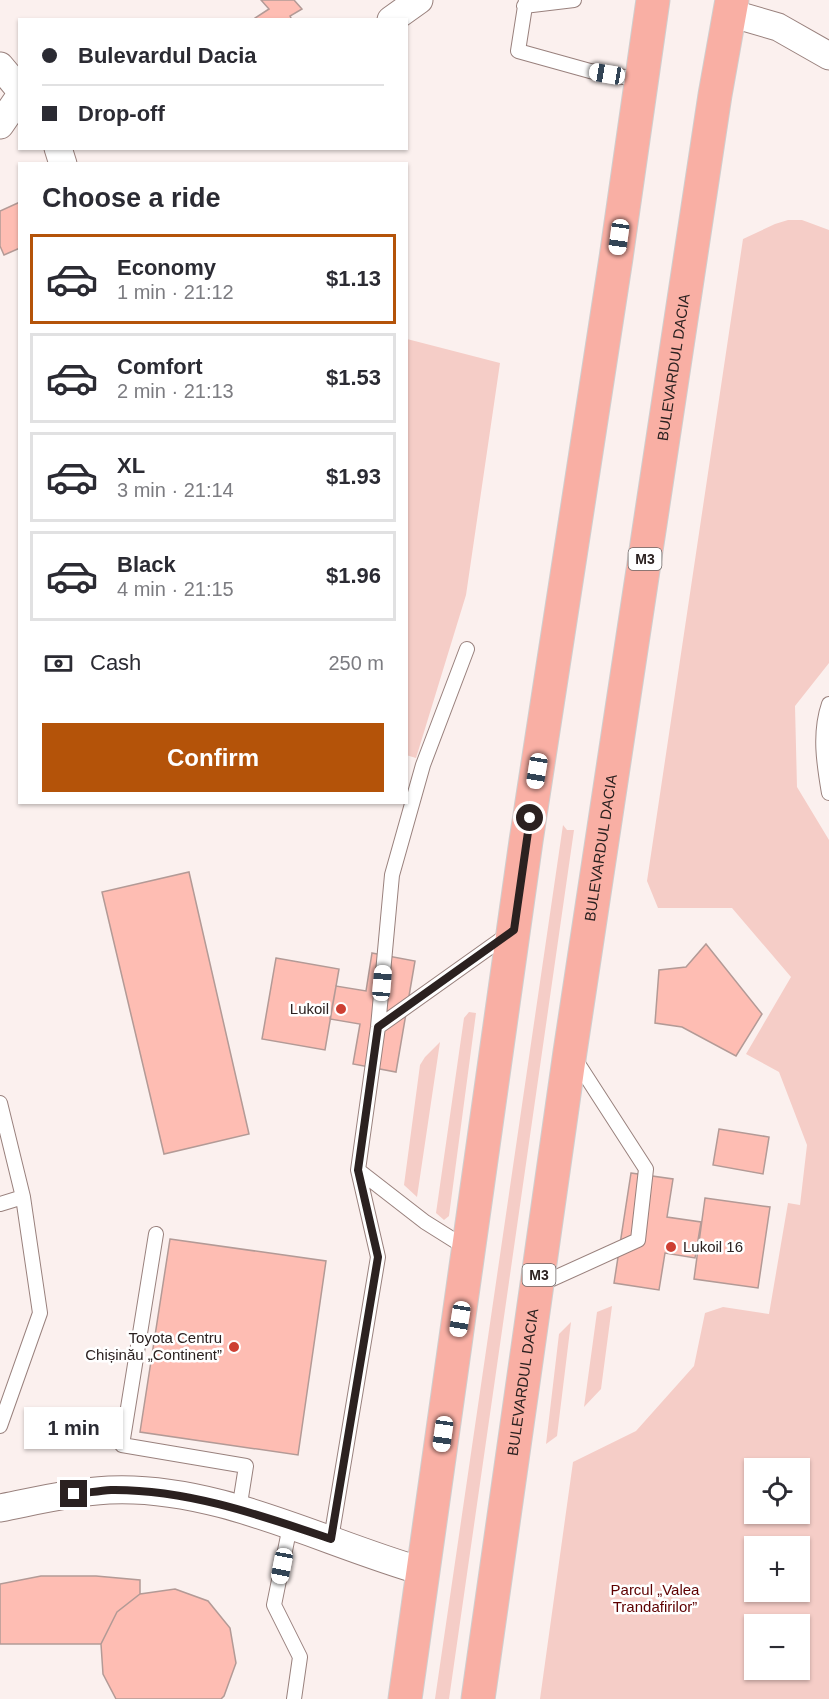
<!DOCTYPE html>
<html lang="en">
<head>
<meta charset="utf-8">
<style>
  :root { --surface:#fff; --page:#f7f7f7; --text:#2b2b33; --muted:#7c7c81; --line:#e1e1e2; --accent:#b45309 }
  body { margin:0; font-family:Arial,sans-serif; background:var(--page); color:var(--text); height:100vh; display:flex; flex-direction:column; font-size:22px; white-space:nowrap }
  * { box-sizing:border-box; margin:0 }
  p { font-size:20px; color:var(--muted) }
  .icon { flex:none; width:33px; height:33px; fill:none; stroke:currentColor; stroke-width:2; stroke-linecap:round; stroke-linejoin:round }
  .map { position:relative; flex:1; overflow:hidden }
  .drawer { position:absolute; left:18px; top:162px; width:390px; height:642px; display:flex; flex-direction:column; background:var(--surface); border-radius:0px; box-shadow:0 2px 4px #0004 }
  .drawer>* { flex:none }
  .top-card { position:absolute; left:18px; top:18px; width:390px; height:132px; border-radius:0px; box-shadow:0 2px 4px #0004; display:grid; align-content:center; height:132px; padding:0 24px; background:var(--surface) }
  .fabs { position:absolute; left:744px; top:1458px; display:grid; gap:12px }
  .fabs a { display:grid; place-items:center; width:66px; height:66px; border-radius:0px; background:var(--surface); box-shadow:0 2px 4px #0004; font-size:30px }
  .end { position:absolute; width:27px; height:27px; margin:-14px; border:8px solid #2b2120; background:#fff; box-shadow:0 0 0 3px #fff }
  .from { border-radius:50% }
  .bubble { position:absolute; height:42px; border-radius:0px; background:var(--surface); box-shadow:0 2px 4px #0004; font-size:20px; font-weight:700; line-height:42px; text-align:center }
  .car { position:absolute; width:18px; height:36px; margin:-18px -9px; border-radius:8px; box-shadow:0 0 4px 2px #0007; background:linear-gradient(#fff 24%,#345 0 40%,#fff 0 76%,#345 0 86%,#fff 0) }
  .top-card b { display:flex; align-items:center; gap:21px; height:57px; font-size:22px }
  .top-card b+b { border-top:2px solid var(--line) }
  .top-card i { width:15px; height:15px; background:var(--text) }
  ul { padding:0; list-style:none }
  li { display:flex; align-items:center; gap:18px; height:90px; margin:0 12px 9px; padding:0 12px; border:3px solid var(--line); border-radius:0px }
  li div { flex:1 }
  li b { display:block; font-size:22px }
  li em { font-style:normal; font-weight:700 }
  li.active { border-color:var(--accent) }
  li>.icon { width:54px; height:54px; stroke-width:1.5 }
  h2 { padding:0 24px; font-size:27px; line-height:72px }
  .pay { display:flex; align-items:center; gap:15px; height:66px; padding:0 24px; font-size:22px }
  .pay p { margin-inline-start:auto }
  .cta { display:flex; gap:12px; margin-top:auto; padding:12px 24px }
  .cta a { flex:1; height:69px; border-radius:0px; background:var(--accent); color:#fff; font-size:24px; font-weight:700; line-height:69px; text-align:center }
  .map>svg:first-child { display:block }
  .green { fill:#f5cdc7; fill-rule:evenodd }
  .building { fill:#febdb3; stroke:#b39a96; stroke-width:1.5 }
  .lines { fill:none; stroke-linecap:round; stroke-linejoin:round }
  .lane-casing { stroke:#99817d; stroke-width:16 }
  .street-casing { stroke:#99817d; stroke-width:29 }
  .highway-casing { stroke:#d0cece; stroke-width:35 }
  .lane { stroke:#fff; stroke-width:14 }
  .street { stroke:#fff; stroke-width:27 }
  .highway { stroke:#f9afa4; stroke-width:33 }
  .route { stroke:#2b2120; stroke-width:8 }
  .poi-dot { fill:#cd3f33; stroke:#fff; stroke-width:2 }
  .labels { text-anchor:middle; stroke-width:5; stroke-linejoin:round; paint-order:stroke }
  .shield { fill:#fff; stroke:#6b6463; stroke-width:1.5 }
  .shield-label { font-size:14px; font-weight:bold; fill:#2b2120 }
  .street-label { font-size:15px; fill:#2b2120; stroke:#fff }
  .poi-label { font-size:15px; fill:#2b2120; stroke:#fff; text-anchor:end }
  .park-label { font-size:15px; fill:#5e0000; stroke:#fff }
</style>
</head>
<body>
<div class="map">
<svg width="829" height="1699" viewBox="0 0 829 1699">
  <rect width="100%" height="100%" fill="#fbf0ee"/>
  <!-- green -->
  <path class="green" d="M 788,220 L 802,220 L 829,230 L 829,663 L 795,706 L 797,787 L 829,840 L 829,1699 L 540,1699 L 573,1462 L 636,1431 L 694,1366 L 705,1313 L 723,1307 L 769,1314 L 788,1203 L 800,1205 L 807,1145 L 779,1072 L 746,1054 L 791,977 L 732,908 L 658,908 L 647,881 L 743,239 L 775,224 ZM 754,1468 L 800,1468 L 800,1514 L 754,1514 ZM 800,1546 L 800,1592 L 754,1592 L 754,1546 ZM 800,1624 L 800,1670 L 754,1670 L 754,1624 Z
    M 407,339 L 500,363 L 466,595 L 416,758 L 406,755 Z
    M 563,825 L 567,830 L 574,830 L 449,1699 L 435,1699 Z
    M 469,1012 L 476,1013 L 449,1216 L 444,1220 L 436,1213 L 464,1018 Z
    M 440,1042 L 417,1197 L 404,1185 L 420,1065 L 425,1057 Z
    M 612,1306 L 601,1389 L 584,1407 L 597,1312 Z
    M 571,1322 L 557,1436 L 546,1444 L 559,1334 Z"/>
  <!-- building -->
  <path class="building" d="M 261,0 L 294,0 L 302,9 L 290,16 L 292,20 L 256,20 L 255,18 L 269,9 Z
    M 20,202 L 20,248 L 4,255 L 0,246 L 0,211 Z
    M 189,872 L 249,1134 L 164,1154 L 102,892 Z
    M 706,944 L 762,1014 L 736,1056 L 682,1027 L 655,1023 L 659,970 L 686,967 Z
    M 372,953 L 415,961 L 396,1072 L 353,1064 L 360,1024 L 330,1019 L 336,986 L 366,991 Z
    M 276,958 L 339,969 L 325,1050 L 262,1039 Z
    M 719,1129 L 769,1137 L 763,1174 L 713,1165 Z
    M 631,1173 L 673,1179 L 667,1217 L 701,1222 L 695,1258 L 665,1253 L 659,1290 L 614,1283 Z
    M 705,1198 L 770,1207 L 758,1288 L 694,1279 Z
    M 170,1239 L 326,1261 L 298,1455 L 140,1432 Z
    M 41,1576 L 96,1576 L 140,1580 L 140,1594 L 117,1612 L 101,1644 L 0,1644 L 0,1584 Z
    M 175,1589 L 208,1601 L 230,1628 L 236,1663 L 224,1696 L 221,1699 L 116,1699 L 103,1674 L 101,1644 L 117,1612 L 140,1594 Z"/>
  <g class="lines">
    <defs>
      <path id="lane" d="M 526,0 L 518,51 L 590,71 L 641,80
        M 524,6 L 574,0
        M 829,704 C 819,733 824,764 829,793
        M 378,1027 L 510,933
        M 0,1103 L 23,1197
        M 358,1170 L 425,1222 L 468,1249
        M 0,1204 L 23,1197 L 40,1313 L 0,1426
        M 156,1234 L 122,1445 L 246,1466 L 239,1510
        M 539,1285 L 638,1240 L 646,1169 L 575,1059
        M 290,1526 L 274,1605 L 300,1657 L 294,1699
        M 331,1539 L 378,1257 L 358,1170 L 378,1027 L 392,875 L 423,765 L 467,649"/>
      <path id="street" d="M 730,13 L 778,27 L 829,56
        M 391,20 L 419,0
        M 0,66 L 20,90
        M 0,125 L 20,96
        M 58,148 L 63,164
        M 0,1508 C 36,1501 72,1492 109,1490 C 217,1485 321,1542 422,1571"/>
      <g id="highway">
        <path d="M 405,1699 L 526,841 L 616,258 L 653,0"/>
        <path id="s1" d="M 478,1699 L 570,1052 L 715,95 L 732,0"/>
      </g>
    </defs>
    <!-- lane casing -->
    <use href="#lane" class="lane-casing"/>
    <!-- street casing -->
    <use href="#street" class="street-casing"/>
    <!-- highway casing -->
    <use href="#highway" class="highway-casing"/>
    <!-- lane -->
    <use href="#lane" class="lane"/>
    <!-- street -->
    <use href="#street" class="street"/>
    <!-- highway -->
    <use href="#highway" class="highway"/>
  </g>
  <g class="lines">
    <!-- route -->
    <path class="route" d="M 74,1494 C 86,1493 98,1491 111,1490 C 186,1489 260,1515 331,1539 L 378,1257 L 358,1170 L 378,1027 L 514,930 L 530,818"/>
  </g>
  <!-- markers -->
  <g class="poi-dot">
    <circle cx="341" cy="1009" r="6"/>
    <circle cx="671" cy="1247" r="6"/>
    <circle cx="234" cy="1347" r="6"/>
  </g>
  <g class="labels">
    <!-- shield labels -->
    <g class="shield">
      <rect x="628.5" y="548" width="33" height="22" rx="4.5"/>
      <rect x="522.5" y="1264" width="33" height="22" rx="4.5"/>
    </g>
    <g class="shield-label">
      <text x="645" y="564">M3</text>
      <text x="539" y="1280">M3</text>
    </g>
    <!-- street labels -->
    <g class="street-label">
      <text dy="5" stroke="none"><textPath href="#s1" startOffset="1346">BULEVARDUL DACIA</textPath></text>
      <text dy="5" stroke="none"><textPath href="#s1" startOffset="860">BULEVARDUL DACIA</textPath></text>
      <text dy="5" stroke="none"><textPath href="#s1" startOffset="320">BULEVARDUL DACIA</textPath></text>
    </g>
    <!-- poi labels -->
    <g class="poi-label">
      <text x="329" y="1014">Lukoil</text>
      <text x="683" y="1252" text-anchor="start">Lukoil 16</text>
      <text x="222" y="1343">Toyota Centru<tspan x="222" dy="17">Chișinău „Continent”</tspan></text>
    </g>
    <!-- park labels -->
    <g class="park-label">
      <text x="655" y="1595">Parcul „Valea<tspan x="655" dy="17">Trandafirilor”</tspan></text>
    </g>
  </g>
</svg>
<div class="fabs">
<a><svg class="icon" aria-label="locate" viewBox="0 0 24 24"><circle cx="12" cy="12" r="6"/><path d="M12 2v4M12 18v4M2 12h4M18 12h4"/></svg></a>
<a>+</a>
<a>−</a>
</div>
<i class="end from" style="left:530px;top:818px"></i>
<i class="end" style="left:74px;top:1494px"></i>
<div class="bubble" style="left:24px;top:1407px;width:99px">1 min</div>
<i class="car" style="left:607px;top:74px;rotate:280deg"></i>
<i class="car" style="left:619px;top:237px;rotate:188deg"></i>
<i class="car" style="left:537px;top:771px;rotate:189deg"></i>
<i class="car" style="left:382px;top:983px;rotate:5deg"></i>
<i class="car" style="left:460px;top:1319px;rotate:189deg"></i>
<i class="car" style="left:443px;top:1434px;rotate:188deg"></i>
<i class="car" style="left:282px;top:1566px;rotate:191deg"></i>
<div class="top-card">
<b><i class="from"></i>Bulevardul Dacia</b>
<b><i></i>Drop-off</b>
</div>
<section class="drawer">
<h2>Choose a ride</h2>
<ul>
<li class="active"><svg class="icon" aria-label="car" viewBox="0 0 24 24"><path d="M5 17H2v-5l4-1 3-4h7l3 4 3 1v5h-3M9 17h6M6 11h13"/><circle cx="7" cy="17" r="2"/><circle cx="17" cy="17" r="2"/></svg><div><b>Economy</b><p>1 min · 21:12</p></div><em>$1.13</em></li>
<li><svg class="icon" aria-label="car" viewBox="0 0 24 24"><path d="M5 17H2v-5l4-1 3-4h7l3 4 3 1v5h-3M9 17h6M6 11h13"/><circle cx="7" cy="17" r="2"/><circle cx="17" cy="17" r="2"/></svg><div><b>Comfort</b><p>2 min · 21:13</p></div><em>$1.53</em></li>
<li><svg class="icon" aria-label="car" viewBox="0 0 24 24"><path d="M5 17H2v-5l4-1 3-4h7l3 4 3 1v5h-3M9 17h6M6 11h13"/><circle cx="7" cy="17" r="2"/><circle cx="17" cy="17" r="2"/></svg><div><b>XL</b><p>3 min · 21:14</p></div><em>$1.93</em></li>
<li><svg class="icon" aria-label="car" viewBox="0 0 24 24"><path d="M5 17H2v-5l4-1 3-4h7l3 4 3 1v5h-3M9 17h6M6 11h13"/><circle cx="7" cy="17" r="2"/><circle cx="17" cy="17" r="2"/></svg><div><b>Black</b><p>4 min · 21:15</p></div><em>$1.96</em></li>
</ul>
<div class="pay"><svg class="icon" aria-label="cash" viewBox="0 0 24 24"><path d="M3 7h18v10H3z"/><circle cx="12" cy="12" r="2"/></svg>Cash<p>250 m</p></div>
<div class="cta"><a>Confirm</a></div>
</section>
</div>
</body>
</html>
